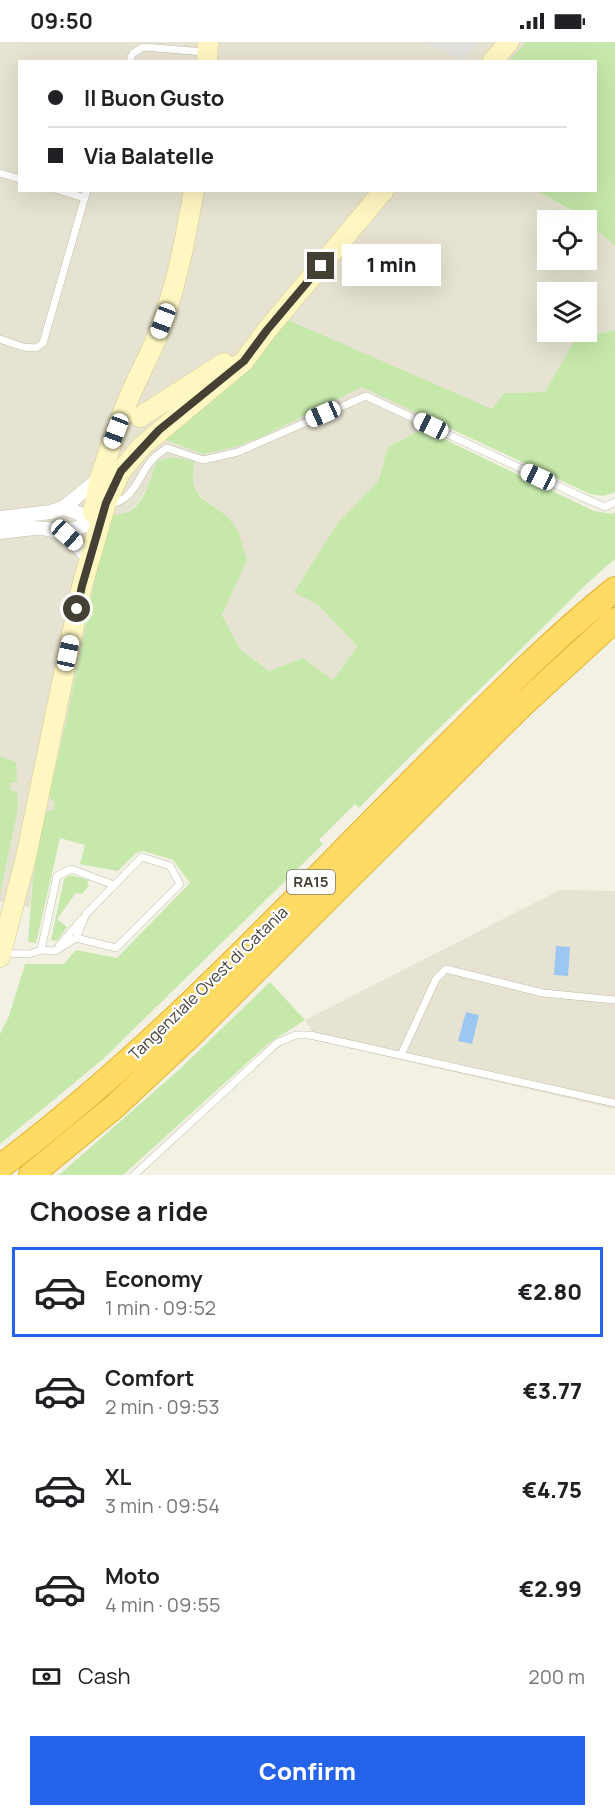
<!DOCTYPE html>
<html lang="en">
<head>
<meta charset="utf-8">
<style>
  :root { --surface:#fff; --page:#f2f2f2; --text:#202124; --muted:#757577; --line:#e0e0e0; --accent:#2563eb }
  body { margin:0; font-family:Manrope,sans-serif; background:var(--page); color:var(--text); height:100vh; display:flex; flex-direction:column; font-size:22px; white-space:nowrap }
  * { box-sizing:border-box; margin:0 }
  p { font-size:20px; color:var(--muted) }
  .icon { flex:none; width:33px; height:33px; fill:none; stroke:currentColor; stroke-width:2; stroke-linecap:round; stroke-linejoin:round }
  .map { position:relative; height:1133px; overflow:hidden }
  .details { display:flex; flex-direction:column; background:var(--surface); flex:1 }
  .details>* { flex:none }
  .banner { position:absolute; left:18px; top:18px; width:579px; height:132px; border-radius:0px; box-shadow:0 6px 24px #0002; display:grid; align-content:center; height:132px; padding:0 30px; background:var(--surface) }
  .tools { position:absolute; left:537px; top:168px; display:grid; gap:12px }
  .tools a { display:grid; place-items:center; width:60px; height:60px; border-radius:0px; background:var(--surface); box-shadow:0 6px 24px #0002; font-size:30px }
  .end { position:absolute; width:27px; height:27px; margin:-14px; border:8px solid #454034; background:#fff; box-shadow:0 0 0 3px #fff }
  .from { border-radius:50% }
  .bubble { position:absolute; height:42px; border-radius:0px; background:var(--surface); box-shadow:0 6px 24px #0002; font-size:20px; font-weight:800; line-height:42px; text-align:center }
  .car { position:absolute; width:18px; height:36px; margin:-18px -9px; border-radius:8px; box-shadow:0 0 4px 2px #0007; background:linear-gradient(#fff 24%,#345 0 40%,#fff 0 76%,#345 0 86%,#fff 0) }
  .banner b { display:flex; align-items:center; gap:21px; height:57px; font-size:22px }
  .banner b+b { border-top:2px solid var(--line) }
  .banner i { width:15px; height:15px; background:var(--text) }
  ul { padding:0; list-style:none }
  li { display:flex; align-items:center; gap:18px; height:90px; margin:0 12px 9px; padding:0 18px; border:3px solid transparent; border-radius:0px }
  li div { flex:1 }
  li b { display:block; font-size:22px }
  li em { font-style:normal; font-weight:800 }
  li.active { border-color:var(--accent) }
  li>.icon { width:54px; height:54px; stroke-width:1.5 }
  h2 { padding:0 30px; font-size:27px; line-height:72px }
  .pay { display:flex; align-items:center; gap:15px; height:66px; padding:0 30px; font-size:22px }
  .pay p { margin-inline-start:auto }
  .action { display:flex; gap:12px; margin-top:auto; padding:12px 30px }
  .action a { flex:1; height:69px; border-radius:0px; background:var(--accent); color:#fff; font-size:24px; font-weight:800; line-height:69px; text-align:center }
  .status { display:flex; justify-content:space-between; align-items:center; height:42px; padding:0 30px; background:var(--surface); direction:ltr }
  .status svg { height:16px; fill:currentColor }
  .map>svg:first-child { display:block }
  .residential { fill:#e7e3d2; fill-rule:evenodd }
  .green { fill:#c6e9ab }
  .parking { fill:#e3e1dd }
  .water { fill:#9dc7f3 }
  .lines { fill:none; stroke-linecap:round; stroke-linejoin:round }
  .service-casing { stroke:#c1bca9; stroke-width:8 }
  .minor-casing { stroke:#c1bca9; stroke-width:15 }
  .secondary-casing { stroke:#d5ca92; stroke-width:21 }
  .motorway-casing { stroke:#e3b32e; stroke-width:26 }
  .service { stroke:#fff; stroke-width:7 }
  .minor { stroke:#fff; stroke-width:14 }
  .secondary { stroke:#fff7c2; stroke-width:20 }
  .motorway { stroke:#ffdb63; stroke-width:24 }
  .route { stroke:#454034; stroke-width:8 }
  .labels { text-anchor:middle; stroke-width:4.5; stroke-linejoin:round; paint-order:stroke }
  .shield { fill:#fff; stroke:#7d7971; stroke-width:1.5 }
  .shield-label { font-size:15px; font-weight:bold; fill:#454034 }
  .street-label { font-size:16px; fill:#454034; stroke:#fff }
</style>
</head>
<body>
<div class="status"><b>09:50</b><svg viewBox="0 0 49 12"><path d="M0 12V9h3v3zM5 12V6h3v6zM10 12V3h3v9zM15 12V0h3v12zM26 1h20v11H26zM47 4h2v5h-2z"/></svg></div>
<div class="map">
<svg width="615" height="1133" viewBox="0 0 615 1133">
  <rect width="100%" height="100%" fill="#f3f0e4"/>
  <!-- residential -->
  <path class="residential" d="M 0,0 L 526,0 L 509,20 L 20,20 L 20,148 L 537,149 L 586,178 L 548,178 L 548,218 L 586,218 L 586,179 L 615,204 L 615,288 L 575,297 L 545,350 L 504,351 L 493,368 L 423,387 L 388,405 L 378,439 L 337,482 L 295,549 L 318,563 L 357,604 L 333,638 L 303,616 L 270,629 L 240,607 L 222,573 L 247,517 L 226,473 L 202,456 L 193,442 L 194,419 L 156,419 L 149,441 L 138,461 L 128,470 L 68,671 L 49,753 L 55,761 L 53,768 L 45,771 L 33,835 L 30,865 L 0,860 ZM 548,250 L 586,250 L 586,290 L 548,290 Z
    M 560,848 L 615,849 L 615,1067 L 318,999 L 305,978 Z"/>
  <!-- green -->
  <path class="green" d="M 526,0 L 615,0 L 615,204 L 580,173 L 537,149 L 596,148 L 596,20 L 509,19 Z
    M 288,278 L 492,367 L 504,351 L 545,350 L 575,297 L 615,288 L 615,450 L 603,454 L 590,452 L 362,345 L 263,394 L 235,405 L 203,412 L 164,397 L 254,317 Z
    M 423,387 L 594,469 L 612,472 L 615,470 L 615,517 C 581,545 551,578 519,609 C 466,661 411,712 359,766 L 355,762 L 319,798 L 323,802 L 102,1018 L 0,1102 L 0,992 L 9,974 L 25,922 L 64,922 L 76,908 L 117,916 L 190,841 L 173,818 L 143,809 L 136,811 L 118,829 L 80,822 L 85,803 L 60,796 L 36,901 L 28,900 L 33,835 L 45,771 L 53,768 L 55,761 L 49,754 L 68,671 L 108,474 C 114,473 122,472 128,470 C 144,463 151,435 156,420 L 170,415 L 194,419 L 193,442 L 201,456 L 226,473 L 238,488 L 247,518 L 222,573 L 240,607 L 269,629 L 303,616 L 333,638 L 357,604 L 318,563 L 294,550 L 337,482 L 378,439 L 388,405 Z
    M 0,714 L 16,720 L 17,740 L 10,741 L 11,749 L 17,749 L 18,766 L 0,852 Z
    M 70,833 L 89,838 L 87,842 L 89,844 L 82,852 L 76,851 L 57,877 L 67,885 L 57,899 L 51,898 L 64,837 Z
    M 270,940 L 305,978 L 269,1001 L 123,1133 L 59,1133 L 180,1027 Z"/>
  <!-- parking -->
  <path class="parking" d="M 420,0 L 478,0 L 464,18 Z"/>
  <!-- water -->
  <path class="water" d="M 556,904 L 570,905 L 568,934 L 554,933 Z
    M 466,970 L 479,973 L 472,1002 L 458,999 Z"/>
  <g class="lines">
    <defs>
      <path id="service" d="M 130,20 L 132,12 L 143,5 L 205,10
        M 0,131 L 20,137
        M 58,148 L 85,156
        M 0,297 L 23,305 L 36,306 L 43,301 L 87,148
        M 109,461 C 132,462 139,433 151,419 C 156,413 161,410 167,406 L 203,418 L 238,410 L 366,354 L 582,455 L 605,465 L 615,460
        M 59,904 L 81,878
        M 41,908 L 57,834 L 71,827 L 114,843
        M 2,911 L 29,912 L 41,908 L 55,909 L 76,896 L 86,872 L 142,815 L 170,824 L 180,842 L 116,906 L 76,896
        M 401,1013 L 436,937 L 446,927 L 543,951 L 615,958
        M 134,1133 L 277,1001 L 296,993 L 310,993 L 615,1061"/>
      <path id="minor" d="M 63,466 C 79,470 86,473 93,488
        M 0,476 L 51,470 L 63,466 L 100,436
        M 56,488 C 75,489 89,483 104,472
        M 0,490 C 39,486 56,478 84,511"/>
      <path id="secondary" d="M 207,20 L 208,0
        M 492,20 L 509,0
        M 140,375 L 224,321
        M 119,382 C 128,352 144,326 156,297 C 176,250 185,198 194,148
        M 147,400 L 244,319 L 267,288 L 384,148
        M 93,471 L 100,436 L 116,389
        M 0,915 L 26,815 L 82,544 L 106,461 L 114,444 L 121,429 L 142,404"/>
      <path id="motorway" d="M 0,1125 C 158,1006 293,858 433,718 C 492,659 550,599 615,547
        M 31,1133 L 114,1065 L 192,992 L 521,664 L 615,578"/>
    </defs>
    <!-- service casing -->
    <use href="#service" class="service-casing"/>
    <!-- minor casing -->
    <use href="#minor" class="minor-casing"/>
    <!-- secondary casing -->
    <use href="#secondary" class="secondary-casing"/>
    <!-- motorway casing -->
    <use href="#motorway" class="motorway-casing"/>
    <!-- service -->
    <use href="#service" class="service"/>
    <!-- minor -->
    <use href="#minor" class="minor"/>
    <!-- secondary -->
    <use href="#secondary" class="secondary"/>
    <!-- motorway -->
    <use href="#motorway" class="motorway"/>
  </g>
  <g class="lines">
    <!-- route -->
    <path class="route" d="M 77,567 L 82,544 L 106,461 L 121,429 L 159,388 L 244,319 L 267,288 L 321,224"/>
  </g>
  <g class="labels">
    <!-- shield labels -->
    <rect class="shield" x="287" y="828" width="48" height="24" rx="4.5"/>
    <g class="shield-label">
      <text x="311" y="845">RA15</text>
    </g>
    <!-- street labels -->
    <g class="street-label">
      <text transform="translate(208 941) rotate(-44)" y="6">Tangenziale Ovest di Catania</text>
    </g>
  </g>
</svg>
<div class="tools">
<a><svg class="icon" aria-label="locate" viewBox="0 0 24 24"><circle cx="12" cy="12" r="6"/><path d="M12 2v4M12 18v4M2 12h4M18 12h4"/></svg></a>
<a><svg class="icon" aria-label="layers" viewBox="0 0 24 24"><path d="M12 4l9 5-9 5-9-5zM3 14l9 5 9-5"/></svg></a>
</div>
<i class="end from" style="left:77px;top:567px"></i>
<i class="end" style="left:321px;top:224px"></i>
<div class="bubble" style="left:342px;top:202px;width:99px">1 min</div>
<i class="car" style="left:163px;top:279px;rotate:201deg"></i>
<i class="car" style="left:323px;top:372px;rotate:246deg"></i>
<i class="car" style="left:431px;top:384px;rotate:295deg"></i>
<i class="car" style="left:116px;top:389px;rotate:201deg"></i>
<i class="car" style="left:538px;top:435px;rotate:295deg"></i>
<i class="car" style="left:67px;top:493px;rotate:132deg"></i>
<i class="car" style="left:68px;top:611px;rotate:12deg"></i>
<div class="banner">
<b><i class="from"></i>Il Buon Gusto</b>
<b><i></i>Via Balatelle</b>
</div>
</div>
<section class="details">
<h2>Choose a ride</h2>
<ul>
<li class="active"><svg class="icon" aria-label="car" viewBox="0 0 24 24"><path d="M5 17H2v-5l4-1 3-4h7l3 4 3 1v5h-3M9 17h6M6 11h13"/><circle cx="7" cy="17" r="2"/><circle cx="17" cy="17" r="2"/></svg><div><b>Economy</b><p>1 min · 09:52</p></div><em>€2.80</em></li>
<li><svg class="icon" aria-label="car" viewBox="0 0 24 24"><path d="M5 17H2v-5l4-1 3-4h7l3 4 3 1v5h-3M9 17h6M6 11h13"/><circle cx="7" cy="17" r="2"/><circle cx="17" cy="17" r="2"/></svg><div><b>Comfort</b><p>2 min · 09:53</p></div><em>€3.77</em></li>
<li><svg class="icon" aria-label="car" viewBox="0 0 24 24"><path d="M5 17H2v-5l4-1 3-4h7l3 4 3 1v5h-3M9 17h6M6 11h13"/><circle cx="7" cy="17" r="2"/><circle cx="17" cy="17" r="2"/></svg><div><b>XL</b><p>3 min · 09:54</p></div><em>€4.75</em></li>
<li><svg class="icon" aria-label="car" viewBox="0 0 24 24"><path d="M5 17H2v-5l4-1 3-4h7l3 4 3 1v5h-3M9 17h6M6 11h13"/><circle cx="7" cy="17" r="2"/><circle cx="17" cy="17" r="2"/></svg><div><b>Moto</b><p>4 min · 09:55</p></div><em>€2.99</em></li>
</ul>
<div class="pay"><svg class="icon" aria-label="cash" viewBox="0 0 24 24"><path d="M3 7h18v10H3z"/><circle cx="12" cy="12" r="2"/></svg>Cash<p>200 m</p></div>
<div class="action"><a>Confirm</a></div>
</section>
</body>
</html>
